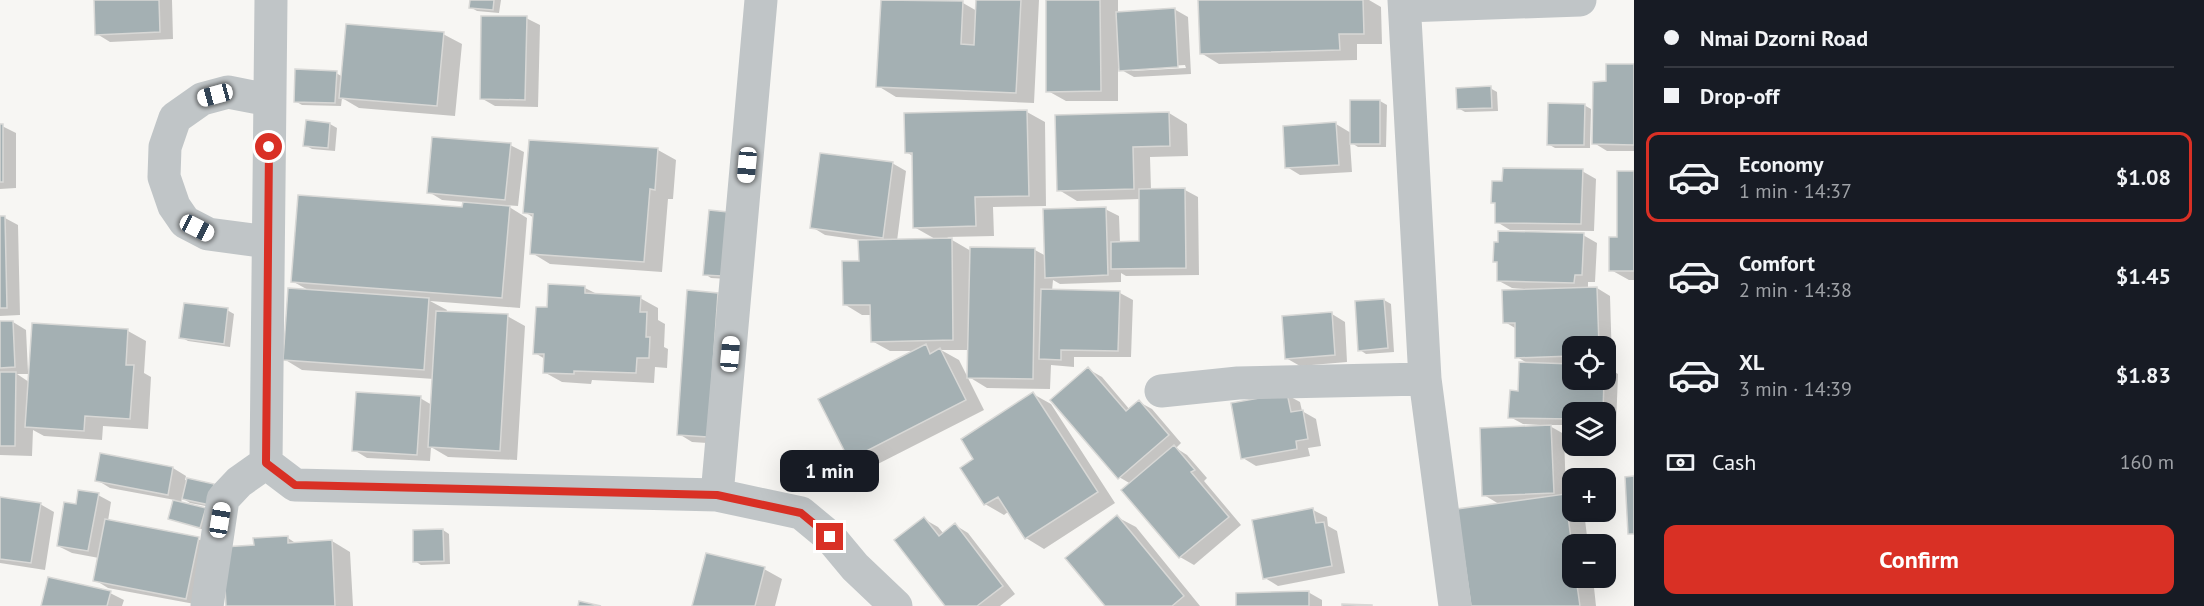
<!DOCTYPE html>
<html lang="en">
<head>
<meta charset="utf-8">
<style>
  :root { --surface:#171b24; --page:#20242c; --text:#f1f3f6; --muted:#9ea1a6; --line:#363941; --accent:#d93025 }
  body { margin:0; font-family:"PT Sans",sans-serif; background:var(--page); color:var(--text); height:100vh; display:flex; flex-direction:column; font-size:22px; white-space:nowrap }
  * { box-sizing:border-box; margin:0 }
  p { font-size:20px; color:var(--muted) }
  .icon { flex:none; width:33px; height:33px; fill:none; stroke:currentColor; stroke-width:2; stroke-linecap:round; stroke-linejoin:round }
  .map { position:relative; flex:1; overflow:hidden }
  .drawer { display:flex; flex-direction:column; background:var(--surface); width:570px }
  .drawer>* { flex:none }
  .guide { display:grid; align-content:center; height:132px; padding:0 30px; background:var(--surface) }
  .buttons { position:absolute; left:1562px; top:336px; display:grid; gap:12px }
  .buttons a { display:grid; place-items:center; width:54px; height:54px; border-radius:12px; background:var(--surface); box-shadow:0 6px 24px #0002; font-size:30px }
  .end { position:absolute; width:27px; height:27px; margin:-14px; border:8px solid #d93025; background:#fff; box-shadow:0 0 0 3px #fff }
  .from { border-radius:50% }
  .bubble { position:absolute; height:42px; border-radius:12px; background:var(--surface); box-shadow:0 6px 24px #0002; font-size:20px; font-weight:700; line-height:42px; text-align:center }
  .car { position:absolute; width:18px; height:36px; margin:-18px -9px; border-radius:8px; box-shadow:0 0 4px 2px #0007; background:linear-gradient(#fff 24%,#345 0 40%,#fff 0 76%,#345 0 86%,#fff 0) }
  .guide b { display:flex; align-items:center; gap:21px; height:57px; font-size:22px }
  .guide b+b { border-top:2px solid var(--line) }
  .guide i { width:15px; height:15px; background:var(--text) }
  ul { padding:0; list-style:none }
  li { display:flex; align-items:center; gap:18px; height:90px; margin:0 12px 9px; padding:0 18px; border:3px solid transparent; border-radius:12px }
  li div { flex:1 }
  li b { display:block; font-size:22px }
  li em { font-style:normal; font-weight:700 }
  li.selected { border-color:var(--accent) }
  li>.icon { width:54px; height:54px; stroke-width:1.5 }
  .pay { display:flex; align-items:center; gap:15px; height:66px; padding:0 30px; font-size:22px }
  .pay p { margin-inline-start:auto }
  .primary-button { display:flex; gap:12px; margin-top:auto; padding:12px 30px }
  .primary-button a { flex:1; height:69px; border-radius:12px; background:var(--accent); color:#fff; font-size:24px; font-weight:700; line-height:69px; text-align:center }
  main { display:flex; flex:1; min-height:0 }
  .map>svg:first-child { display:block }
  .shadow { fill:#0003; fill-rule:evenodd }
  .building { fill:#a4b0b3; stroke:#d8d8d6; stroke-width:1.5 }
  .lines { fill:none; stroke-linecap:round; stroke-linejoin:round }
  .minor { stroke:#c0c5c7; stroke-width:33 }
  .route { stroke:#d93025; stroke-width:8 }
</style>
</head>
<body>
<main>
<div class="map">
<svg width="1634" height="606" viewBox="0 0 1634 606">
  <rect width="100%" height="100%" fill="#f7f6f3"/>
  <!-- shadow -->
  <path class="shadow" d="M 96,0 L 172,0 L 173,39 L 110,42 L 97,34 Z
    M 471,0 L 501,0 L 499,13 L 477,11 L 470,7 Z
    M 883,0 L 931,0 L 963,3 L 977,11 L 978,0 L 1039,0 L 1034,103 L 896,97 L 878,86 Z
    M 1048,0 L 1118,0 L 1118,13 L 1174,9 L 1188,17 L 1191,74 L 1134,77 L 1118,68 L 1118,101 L 1066,101 L 1048,91 ZM 1185,65 L 1186,68 L 1132,71 L 1132,68 Z
    M 1200,0 L 1369,0 L 1381,7 L 1382,44 L 1357,44 L 1357,60 L 1219,64 L 1201,53 Z
    M 526,18 L 540,25 L 538,107 L 495,106 L 481,98 Z
    M 443,34 L 462,44 L 455,116 L 359,108 L 342,98 L 341,106 L 302,105 L 295,101 L 336,73 L 343,77 Z
    M 1634,65 L 1634,151 L 1607,151 L 1594,143 L 1608,83 Z
    M 1490,88 L 1497,92 L 1498,111 L 1465,112 L 1458,108 Z
    M 1380,101 L 1387,105 L 1386,147 L 1358,147 L 1350,142 L 1352,172 L 1300,175 L 1287,167 L 1336,124 L 1351,133 Z
    M 1584,105 L 1591,109 L 1590,148 L 1555,148 L 1548,144 Z
    M 1027,112 L 1045,122 L 1046,206 L 993,207 L 994,236 L 947,237 L 971,251 L 1035,250 L 1046,256 L 1105,209 L 1119,216 L 1120,243 L 1141,243 L 1140,199 L 1077,201 L 1059,190 L 1057,117 L 1169,113 L 1187,124 L 1188,156 L 1150,157 L 1151,190 L 1185,190 L 1198,197 L 1199,275 L 1126,276 L 1121,273 L 1121,282 L 1060,284 L 1053,280 L 1052,291 L 1120,293 L 1133,300 L 1131,357 L 1074,357 L 1074,367 L 1051,365 L 1050,389 L 987,388 L 969,377 L 969,350 L 941,350 L 959,360 L 984,410 L 868,469 L 850,459 L 916,351 L 890,351 L 872,341 L 872,315 L 862,315 L 844,304 L 860,262 L 860,240 L 825,235 L 812,227 L 892,163 L 906,171 L 897,241 L 937,240 L 914,227 L 913,156 L 906,152 Z
    M 330,124 L 337,128 L 335,151 L 312,149 L 305,145 Z
    M 0,125 L 16,133 L 16,188 L 0,189 Z
    M 530,142 L 658,150 L 676,160 L 673,199 L 668,199 L 662,272 L 550,264 L 532,253 L 534,218 L 525,212 Z
    M 510,145 L 524,152 L 518,206 L 506,205 L 527,218 L 520,308 L 430,301 L 447,310 L 446,313 L 507,316 L 525,326 L 517,460 L 448,457 L 431,447 L 430,461 L 367,458 L 354,450 L 420,398 L 432,405 L 434,379 L 302,370 L 284,359 L 310,291 L 292,281 L 464,209 L 465,202 L 442,200 L 429,192 Z
    M 1582,171 L 1596,179 L 1594,231 L 1510,230 L 1497,222 L 1497,204 L 1493,202 Z
    M 1634,173 L 1634,280 L 1629,280 L 1611,270 Z
    M 727,213 L 729,279 L 711,278 L 705,274 Z
    M 0,218 L 5,218 L 18,225 L 20,315 L 0,316 Z
    M 1583,235 L 1597,243 L 1595,282 L 1588,282 L 1588,289 L 1597,288 L 1610,296 L 1612,362 L 1605,362 L 1605,346 L 1572,346 L 1572,380 L 1605,380 L 1605,366 L 1618,374 L 1616,426 L 1605,426 L 1605,412 L 1572,412 L 1572,425 L 1548,425 L 1564,434 L 1566,496 L 1572,499 L 1572,512 L 1584,512 L 1588,544 L 1572,544 L 1572,578 L 1593,578 L 1596,606 L 1472,606 L 1499,504 L 1484,495 L 1540,427 L 1540,425 L 1523,424 L 1510,417 L 1529,364 L 1517,357 L 1515,328 L 1505,322 L 1524,289 L 1512,288 L 1499,281 L 1499,263 L 1495,261 Z
    M 585,288 L 599,295 L 640,298 L 658,308 L 658,320 L 665,324 L 664,347 L 668,349 L 667,368 L 655,367 L 654,383 L 592,380 L 591,384 L 562,382 L 544,372 L 545,359 L 535,353 L 549,309 Z
    M 718,295 L 731,302 L 722,444 L 692,442 L 679,434 Z
    M 1384,300 L 1391,304 L 1394,352 L 1366,354 L 1360,350 Z
    M 227,310 L 234,314 L 230,347 L 188,341 L 181,337 Z
    M 1332,314 L 1345,322 L 1347,362 L 1300,366 L 1286,358 Z
    M 13,322 L 26,330 L 28,372 L 128,331 L 146,341 L 144,373 L 151,377 L 148,429 L 103,426 L 102,440 L 44,436 L 33,430 L 32,456 L 0,455 L 0,323 ZM 17,374 L 30,374 L 29,382 Z
    M 1088,369 L 1102,377 L 1130,410 L 1139,402 L 1152,409 L 1181,443 L 1176,448 L 1187,455 L 1207,478 L 1204,481 L 1241,525 L 1194,565 L 1180,557 L 1131,484 L 1119,477 Z
    M 1033,394 L 1051,404 L 1115,503 L 1044,549 L 1026,538 L 1009,511 L 1004,515 L 985,504 L 962,468 L 975,459 Z
    M 1287,395 L 1300,402 L 1302,411 L 1316,419 L 1321,446 L 1308,448 L 1310,456 L 1256,466 L 1243,458 Z
    M 173,468 L 186,476 L 185,480 L 214,485 L 216,508 L 190,503 L 182,498 L 181,503 L 205,509 L 207,531 L 170,518 L 175,500 L 110,488 L 97,480 Z
    M 98,495 L 111,502 L 108,521 L 198,539 L 212,546 L 200,605 L 108,588 L 95,580 L 99,558 L 72,553 L 58,546 Z
    M 0,498 L 40,504 L 54,512 L 45,570 L 0,563 Z
    M 1313,510 L 1327,517 L 1328,526 L 1337,531 L 1345,573 L 1278,586 L 1265,578 Z
    M 1117,517 L 1136,527 L 1200,606 L 1107,606 Z
    M 924,519 L 938,527 L 944,534 L 955,525 L 968,533 L 1015,594 L 1000,606 L 946,606 Z
    M 443,530 L 449,534 L 450,564 L 421,565 L 415,561 Z
    M 288,538 L 297,544 L 332,541 L 350,552 L 353,606 L 227,606 L 255,546 Z
    M 764,569 L 782,579 L 775,606 L 694,606 Z
    M 1308,592 L 1322,600 L 1322,606 L 1237,606 Z
    M 110,593 L 124,600 L 122,606 L 42,606 Z"/>
  <!-- building -->
  <path class="building" d="M 94,0 L 159,0 L 160,32 L 95,35 Z
    M 470,0 L 494,0 L 493,10 L 469,8 Z
    M 881,0 L 963,1 L 961,44 L 974,45 L 976,0 L 1021,0 L 1016,93 L 876,87 Z
    M 1046,0 L 1100,0 L 1101,91 L 1046,92 Z
    M 1198,0 L 1363,0 L 1364,34 L 1339,34 L 1340,50 L 1200,54 Z
    M 1175,8 L 1178,67 L 1119,71 L 1116,12 Z
    M 481,16 L 527,16 L 525,100 L 480,99 Z
    M 346,24 L 444,32 L 437,106 L 339,98 Z
    M 1606,64 L 1634,64 L 1634,145 L 1592,144 L 1593,82 L 1606,81 Z
    M 295,69 L 337,71 L 335,103 L 294,102 Z
    M 1491,86 L 1492,108 L 1457,109 L 1456,88 Z
    M 1350,100 L 1380,100 L 1380,144 L 1350,144 Z
    M 1548,103 L 1585,104 L 1584,145 L 1547,145 Z
    M 1027,110 L 1029,196 L 975,197 L 976,226 L 913,228 L 912,153 L 905,153 L 904,113 Z
    M 1169,112 L 1170,146 L 1133,147 L 1134,189 L 1057,191 L 1055,115 Z
    M 306,120 L 330,123 L 328,148 L 303,146 Z
    M 1336,122 L 1339,165 L 1285,168 L 1283,126 Z
    M 0,124 L 3,124 L 3,182 L 0,182 Z
    M 432,137 L 511,143 L 505,200 L 427,193 Z
    M 529,140 L 658,148 L 655,190 L 650,189 L 644,262 L 530,254 L 533,214 L 523,213 Z
    M 820,153 L 893,162 L 883,238 L 810,228 Z
    M 1503,168 L 1583,169 L 1581,224 L 1495,223 L 1495,203 L 1491,203 L 1492,181 L 1502,181 Z
    M 1617,171 L 1634,171 L 1634,271 L 1609,271 L 1609,237 L 1617,237 Z
    M 1185,188 L 1186,268 L 1111,269 L 1111,242 L 1139,241 L 1139,189 Z
    M 298,195 L 462,207 L 463,202 L 510,206 L 502,298 L 291,282 Z
    M 1106,207 L 1108,275 L 1045,278 L 1043,209 Z
    M 709,210 L 728,212 L 722,276 L 703,275 Z
    M 0,216 L 5,216 L 7,308 L 0,308 Z
    M 1498,231 L 1584,233 L 1582,275 L 1575,275 L 1574,283 L 1497,281 L 1497,262 L 1493,262 L 1494,242 L 1498,242 Z
    M 952,238 L 953,340 L 871,342 L 870,305 L 843,305 L 842,261 L 859,261 L 858,240 Z
    M 970,247 L 1035,248 L 1033,379 L 967,378 Z
    M 548,284 L 585,286 L 585,293 L 641,296 L 640,312 L 647,312 L 646,337 L 650,337 L 649,358 L 637,358 L 636,373 L 574,371 L 574,374 L 543,373 L 544,354 L 533,354 L 536,307 L 547,307 Z
    M 1597,287 L 1599,346 L 1572,346 L 1572,356 L 1515,358 L 1515,323 L 1503,323 L 1502,290 Z
    M 288,288 L 429,298 L 424,370 L 283,360 Z
    M 1041,289 L 1120,291 L 1118,351 L 1061,350 L 1061,360 L 1039,359 Z
    M 687,290 L 718,293 L 708,437 L 677,435 Z
    M 1384,299 L 1388,348 L 1358,351 L 1355,301 Z
    M 184,303 L 228,308 L 224,344 L 179,338 Z
    M 436,311 L 508,314 L 500,451 L 428,447 Z
    M 1332,312 L 1335,355 L 1285,359 L 1282,316 Z
    M 0,321 L 13,321 L 15,367 L 0,368 Z
    M 32,323 L 128,329 L 126,365 L 134,365 L 130,419 L 85,416 L 84,431 L 25,427 Z
    M 926,344 L 930,354 L 940,348 L 966,400 L 849,460 L 818,399 Z
    M 1519,362 L 1572,364 L 1572,380 L 1604,380 L 1603,412 L 1572,412 L 1572,419 L 1508,418 L 1510,390 L 1518,391 Z
    M 1088,367 L 1126,411 L 1139,400 L 1169,435 L 1118,479 L 1050,400 Z
    M 0,372 L 16,372 L 15,446 L 0,446 Z
    M 356,392 L 421,396 L 417,455 L 352,451 Z
    M 1033,392 L 1098,492 L 1025,539 L 998,497 L 984,505 L 960,468 L 973,459 L 961,439 Z
    M 1287,393 L 1291,412 L 1303,410 L 1308,439 L 1296,441 L 1297,449 L 1241,459 L 1231,403 Z
    M 1551,425 L 1554,493 L 1482,496 L 1480,428 Z
    M 1174,445 L 1195,470 L 1191,472 L 1229,517 L 1179,558 L 1121,490 Z
    M 100,453 L 173,467 L 168,495 L 95,481 Z
    M 1634,476 L 1634,534 L 1628,534 L 1625,477 Z
    M 187,478 L 214,484 L 210,505 L 182,499 Z
    M 78,490 L 99,493 L 88,551 L 57,546 L 64,502 L 76,504 Z
    M 1565,494 L 1572,546 L 1572,578 L 1576,578 L 1580,606 L 1471,606 L 1457,509 Z
    M 0,497 L 41,503 L 31,563 L 0,559 Z
    M 173,500 L 206,508 L 200,528 L 168,519 Z
    M 1313,508 L 1316,523 L 1324,522 L 1332,566 L 1263,579 L 1252,520 Z
    M 1117,515 L 1184,596 L 1172,606 L 1105,606 L 1065,558 Z
    M 924,517 L 939,536 L 955,523 L 1003,586 L 977,606 L 945,606 L 894,540 Z
    M 105,519 L 199,537 L 186,599 L 93,581 Z
    M 443,529 L 444,561 L 413,562 L 413,530 Z
    M 288,536 L 288,543 L 332,540 L 335,606 L 226,606 L 223,547 L 254,545 L 253,538 Z
    M 706,553 L 765,567 L 755,606 L 692,606 Z
    M 48,577 L 111,591 L 107,606 L 41,606 Z
    M 1309,591 L 1309,606 L 1236,606 L 1236,593 Z
    M 579,601 L 601,606 L 578,606 Z
    M 1342,604 L 1372,605 L 1372,606 L 1342,606 Z"/>
  <g class="lines">
    <!-- minor -->
    <path class="minor" d="M 1404,0 L 1425,379 L 1455,606
      M 1405,6 L 1580,0
      M 268,242 L 208,234 L 185,222 L 174,206 L 164,177 L 165,147 L 175,118 L 202,99 L 228,92 L 269,100
      M 1161,391 L 1238,383 L 1425,379
      M 266,463 L 295,485 L 717,495 L 801,513 L 830,537 L 855,567 L 896,606
      M 266,463 L 271,0
      M 717,495 L 761,0
      M 207,606 L 223,499 L 239,482 L 266,463"/>
  </g>
  <g class="lines">
    <!-- route -->
    <path class="route" d="M 269,147 L 266,463 L 295,485 L 717,495 L 801,513 L 830,537"/>
  </g>
</svg>
<div class="buttons">
<a><svg class="icon" aria-label="locate" viewBox="0 0 24 24"><circle cx="12" cy="12" r="6"/><path d="M12 2v4M12 18v4M2 12h4M18 12h4"/></svg></a>
<a><svg class="icon" aria-label="layers" viewBox="0 0 24 24"><path d="M12 4l9 5-9 5-9-5zM3 14l9 5 9-5"/></svg></a>
<a>+</a>
<a>−</a>
</div>
<i class="end from" style="left:269px;top:147px"></i>
<i class="end" style="left:830px;top:537px"></i>
<div class="bubble" style="left:780px;top:450px;width:99px">1 min</div>
<i class="car" style="left:215px;top:95px;rotate:255deg"></i>
<i class="car" style="left:747px;top:165px;rotate:185deg"></i>
<i class="car" style="left:197px;top:228px;rotate:117deg"></i>
<i class="car" style="left:730px;top:354px;rotate:5deg"></i>
<i class="car" style="left:220px;top:520px;rotate:9deg"></i>
</div>
<section class="drawer">
<div class="guide">
<b><i class="from"></i>Nmai Dzorni Road</b>
<b><i></i>Drop-off</b>
</div>
<ul>
<li class="selected"><svg class="icon" aria-label="car" viewBox="0 0 24 24"><path d="M5 17H2v-5l4-1 3-4h7l3 4 3 1v5h-3M9 17h6M6 11h13"/><circle cx="7" cy="17" r="2"/><circle cx="17" cy="17" r="2"/></svg><div><b>Economy</b><p>1 min · 14:37</p></div><em>$1.08</em></li>
<li><svg class="icon" aria-label="car" viewBox="0 0 24 24"><path d="M5 17H2v-5l4-1 3-4h7l3 4 3 1v5h-3M9 17h6M6 11h13"/><circle cx="7" cy="17" r="2"/><circle cx="17" cy="17" r="2"/></svg><div><b>Comfort</b><p>2 min · 14:38</p></div><em>$1.45</em></li>
<li><svg class="icon" aria-label="car" viewBox="0 0 24 24"><path d="M5 17H2v-5l4-1 3-4h7l3 4 3 1v5h-3M9 17h6M6 11h13"/><circle cx="7" cy="17" r="2"/><circle cx="17" cy="17" r="2"/></svg><div><b>XL</b><p>3 min · 14:39</p></div><em>$1.83</em></li>
</ul>
<div class="pay"><svg class="icon" aria-label="cash" viewBox="0 0 24 24"><path d="M3 7h18v10H3z"/><circle cx="12" cy="12" r="2"/></svg>Cash<p>160 m</p></div>
<div class="primary-button"><a>Confirm</a></div>
</section>
</main>
</body>
</html>
